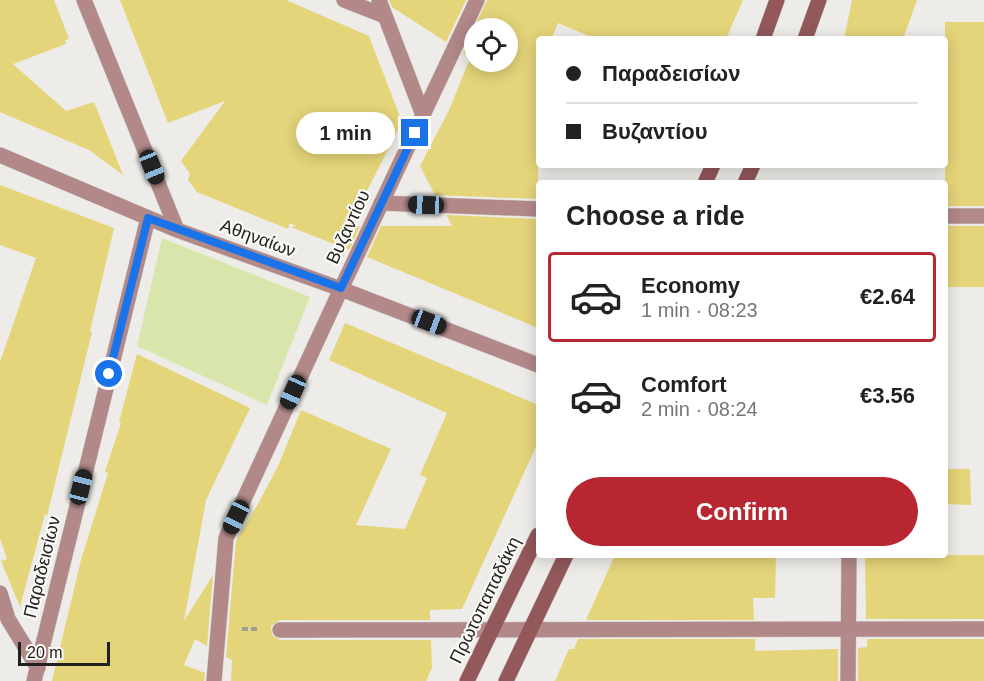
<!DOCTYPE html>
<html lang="en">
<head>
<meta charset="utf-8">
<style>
  :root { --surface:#fff; --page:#f6f6f6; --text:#222; --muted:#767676; --line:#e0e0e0; --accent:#b72631 }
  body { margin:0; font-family:Arial,sans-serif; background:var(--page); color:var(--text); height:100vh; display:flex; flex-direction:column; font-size:22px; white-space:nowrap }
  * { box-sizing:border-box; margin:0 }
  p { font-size:20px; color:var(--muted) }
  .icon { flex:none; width:33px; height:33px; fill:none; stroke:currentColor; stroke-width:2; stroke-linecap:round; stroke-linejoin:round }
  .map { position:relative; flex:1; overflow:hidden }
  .sheet { position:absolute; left:536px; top:180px; width:412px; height:378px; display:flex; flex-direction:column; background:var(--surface); border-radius:6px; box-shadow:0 3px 15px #0003 }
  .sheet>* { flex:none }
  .banner { position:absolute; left:536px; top:36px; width:412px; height:132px; border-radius:6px; box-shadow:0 3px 15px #0003; display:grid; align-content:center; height:132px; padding:0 30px; background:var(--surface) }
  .controls { position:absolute; left:464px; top:18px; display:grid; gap:12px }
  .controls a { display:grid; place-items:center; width:54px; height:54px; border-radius:50%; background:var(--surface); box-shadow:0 3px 15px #0003; font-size:30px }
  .scale { position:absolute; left:18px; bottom:15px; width:92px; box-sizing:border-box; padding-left:6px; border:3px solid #21211f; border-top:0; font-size:16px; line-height:21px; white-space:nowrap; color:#21211f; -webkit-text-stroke:4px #faf9f5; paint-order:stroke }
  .end { position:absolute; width:27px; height:27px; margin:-14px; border:8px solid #1a73e8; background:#fff; box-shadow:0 0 0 3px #fff }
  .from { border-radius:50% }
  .bubble { position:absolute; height:42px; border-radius:21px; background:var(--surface); box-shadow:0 3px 15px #0003; font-size:20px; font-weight:700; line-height:42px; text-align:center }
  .car { position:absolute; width:18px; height:36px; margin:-18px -9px; border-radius:8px; box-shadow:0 0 4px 2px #0007; background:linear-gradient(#222 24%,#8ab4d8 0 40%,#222 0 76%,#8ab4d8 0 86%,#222 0) }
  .banner b { display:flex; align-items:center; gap:21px; height:57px; font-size:22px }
  .banner b+b { border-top:2px solid var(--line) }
  .banner i { width:15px; height:15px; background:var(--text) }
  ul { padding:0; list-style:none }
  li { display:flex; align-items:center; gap:18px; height:90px; margin:0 12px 9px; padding:0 18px; border:3px solid transparent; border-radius:6px }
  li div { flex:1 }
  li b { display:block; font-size:22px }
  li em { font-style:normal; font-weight:700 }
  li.current { border-color:var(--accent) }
  li>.icon { width:54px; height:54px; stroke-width:1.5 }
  h2 { padding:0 30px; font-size:27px; line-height:72px }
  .action { display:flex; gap:12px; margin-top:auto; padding:12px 30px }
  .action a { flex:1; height:69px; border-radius:36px; background:var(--accent); color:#fff; font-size:24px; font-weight:700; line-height:69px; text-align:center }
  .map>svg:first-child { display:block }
  .green { fill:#d9e6ab }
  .building { fill:#e4d47a }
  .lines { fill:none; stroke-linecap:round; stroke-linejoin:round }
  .street-casing { stroke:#c8c7c4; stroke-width:16 }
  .secondary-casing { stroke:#c8c7c4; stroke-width:16 }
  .path { stroke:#9f9e9b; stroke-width:4; stroke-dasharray:6 3; stroke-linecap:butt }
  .street { stroke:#b28889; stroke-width:15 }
  .secondary { stroke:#92585a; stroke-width:15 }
  .route { stroke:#1a73e8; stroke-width:8 }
  .labels { text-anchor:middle; stroke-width:4.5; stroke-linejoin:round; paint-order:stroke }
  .street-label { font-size:18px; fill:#21211f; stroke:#faf9f5 }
</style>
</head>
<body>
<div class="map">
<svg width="984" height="681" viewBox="0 0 984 681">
  <rect width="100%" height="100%" fill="#edece8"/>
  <!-- green -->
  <path class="green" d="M 162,238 L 310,297 L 267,405 L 137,346 Z"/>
  <!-- building -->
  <path class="building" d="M 0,0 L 54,0 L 69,39 L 65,40 L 66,44 L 13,64 L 66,111 L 94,102 L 123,175 L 89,150 L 0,112 Z
    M 120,0 L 286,0 L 369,36 L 402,122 L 349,226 L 360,226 L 349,250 L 291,227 L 296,226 L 290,223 L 288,229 L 197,192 L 188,180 L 190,174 L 181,161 L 225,101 L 168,123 Z
    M 389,0 L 466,0 L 446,42 L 392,7 Z
    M 487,0 L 743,0 L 726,39 L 596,39 L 558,23 L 551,39 L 538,39 L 538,199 L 435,195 L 420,166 L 450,108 L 470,58 L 463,53 L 474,29 L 474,62 L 507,62 L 507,28 L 474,28 Z
    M 852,0 L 917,0 L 903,39 L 844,39 Z
    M 945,22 L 984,22 L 984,206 L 945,206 Z
    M 0,185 L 114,228 L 90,331 L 92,332 L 47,516 L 45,514 L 20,607 L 1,561 L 7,559 L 0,538 L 0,362 L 36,258 L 0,245 Z
    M 446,215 L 538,219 L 538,328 L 367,257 L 381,226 L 452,226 Z
    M 945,226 L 984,226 L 984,287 L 945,287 Z
    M 345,323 L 538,405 L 538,442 L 462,609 L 430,610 L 430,620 L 280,620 L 271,626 L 272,635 L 280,640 L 431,640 L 432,668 L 426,681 L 231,681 L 232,660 L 226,657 L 236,541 L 258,504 L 279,464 L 301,410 L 391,449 L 356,525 L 405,529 L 427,478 L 420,475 L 447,413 L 329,360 Z
    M 137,354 L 250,408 L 206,500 L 184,621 L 213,575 L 207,646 L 195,639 L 184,665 L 205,673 L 204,681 L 52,681 L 81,560 L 108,473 L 105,472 L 121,423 L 119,422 Z
    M 945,469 L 970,469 L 971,505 L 945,504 Z
    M 615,555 L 776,555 L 775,598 L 753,598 L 754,620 L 586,620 Z
    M 865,555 L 984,555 L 984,619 L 866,619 Z
    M 578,639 L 755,639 L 755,651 L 838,649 L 838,681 L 555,681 L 569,649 L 574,649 Z
    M 867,639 L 984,639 L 984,681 L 858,681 L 858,648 L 867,647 Z"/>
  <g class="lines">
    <defs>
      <path id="street" d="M 84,0 L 177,230
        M 344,0 L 385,16
        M 379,0 L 423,115
        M 0,155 L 177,230 L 341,289 L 538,365
        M 381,203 L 538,209
        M 945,216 L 984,216
        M 0,593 L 8,619 L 38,668
        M 280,630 L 984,629
        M 34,681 L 148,218
        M 214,681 L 226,538 L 341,289 L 477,0
        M 848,681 L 849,555"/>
      <path id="secondary" d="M 763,39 L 777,0
        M 805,39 L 819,0
        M 705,183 L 713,165
        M 745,183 L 753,165
        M 467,681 L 538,535
        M 506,681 L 566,555"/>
    </defs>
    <!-- street casing -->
    <use href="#street" class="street-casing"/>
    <!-- secondary casing -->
    <use href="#secondary" class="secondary-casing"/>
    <!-- path -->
    <path class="path" d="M 242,629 L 258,629"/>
    <!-- street -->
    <use href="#street" class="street"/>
    <!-- secondary -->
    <use href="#secondary" class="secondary"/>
  </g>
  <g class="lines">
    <!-- route -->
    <path class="route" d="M 109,374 L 148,218 L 341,288 L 415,133"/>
  </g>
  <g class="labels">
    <!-- street labels -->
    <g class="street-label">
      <text transform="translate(348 227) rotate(-65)" y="6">Βυζαντίου</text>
      <text transform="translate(258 238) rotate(20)" y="6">Αθηναίων</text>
      <text transform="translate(42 567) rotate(-76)" y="6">Παραδεισίων</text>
      <text transform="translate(485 600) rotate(-64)" y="6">Πρωτοπαπαδάκη</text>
    </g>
  </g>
</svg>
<div class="controls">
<a><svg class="icon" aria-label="locate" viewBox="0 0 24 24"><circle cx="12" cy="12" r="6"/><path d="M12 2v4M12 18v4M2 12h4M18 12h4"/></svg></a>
</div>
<div class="scale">20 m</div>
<i class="end from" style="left:109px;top:374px"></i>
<i class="end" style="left:415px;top:133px"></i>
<div class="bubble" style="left:296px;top:112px;width:99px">1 min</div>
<i class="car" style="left:152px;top:167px;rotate:158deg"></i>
<i class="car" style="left:426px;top:205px;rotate:272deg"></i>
<i class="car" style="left:429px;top:322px;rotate:111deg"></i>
<i class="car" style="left:293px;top:392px;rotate:204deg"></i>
<i class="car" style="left:81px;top:487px;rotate:14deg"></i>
<i class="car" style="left:236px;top:517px;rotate:205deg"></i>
<div class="banner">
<b><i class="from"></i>Παραδεισίων</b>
<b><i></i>Βυζαντίου</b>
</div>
<section class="sheet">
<h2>Choose a ride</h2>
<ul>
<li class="current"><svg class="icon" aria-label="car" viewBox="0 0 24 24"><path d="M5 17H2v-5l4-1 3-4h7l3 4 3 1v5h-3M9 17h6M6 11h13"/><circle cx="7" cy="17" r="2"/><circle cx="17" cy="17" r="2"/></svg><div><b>Economy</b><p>1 min · 08:23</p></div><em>€2.64</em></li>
<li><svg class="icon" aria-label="car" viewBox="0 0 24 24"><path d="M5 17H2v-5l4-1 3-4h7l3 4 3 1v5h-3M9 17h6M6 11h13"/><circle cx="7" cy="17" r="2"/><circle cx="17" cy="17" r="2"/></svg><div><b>Comfort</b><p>2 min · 08:24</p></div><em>€3.56</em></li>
</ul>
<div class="action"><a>Confirm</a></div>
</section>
</div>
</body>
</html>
